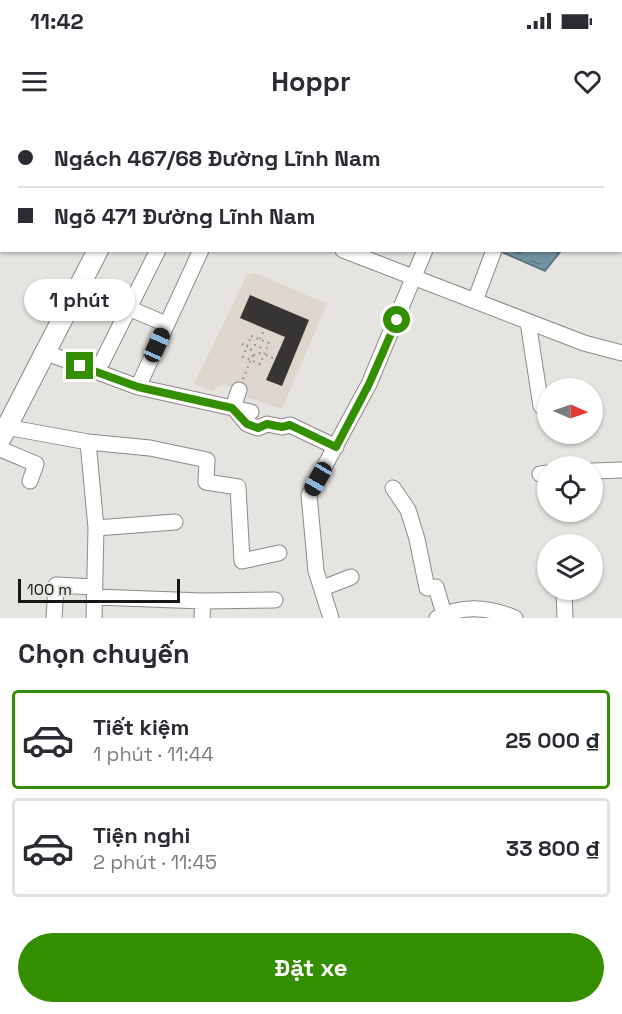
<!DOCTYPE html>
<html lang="vi">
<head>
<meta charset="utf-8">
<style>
  :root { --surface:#fff; --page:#f2f2f3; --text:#2b2b33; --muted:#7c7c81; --line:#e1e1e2; --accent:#348f00 }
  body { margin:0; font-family:"Space Grotesk",sans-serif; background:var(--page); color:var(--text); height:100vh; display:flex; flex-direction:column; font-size:22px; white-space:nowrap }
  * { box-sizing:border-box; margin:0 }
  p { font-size:20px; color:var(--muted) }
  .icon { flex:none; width:33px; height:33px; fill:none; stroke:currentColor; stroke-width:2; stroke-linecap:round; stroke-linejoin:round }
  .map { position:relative; height:498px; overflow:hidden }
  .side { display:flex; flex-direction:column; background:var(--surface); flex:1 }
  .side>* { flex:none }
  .banner { position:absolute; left:0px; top:0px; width:622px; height:132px; box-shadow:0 2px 4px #0004; display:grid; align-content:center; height:132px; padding:0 18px; background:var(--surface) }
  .needle { width:39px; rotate:92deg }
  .buttons { position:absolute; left:537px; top:258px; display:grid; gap:12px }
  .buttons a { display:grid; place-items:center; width:66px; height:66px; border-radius:50%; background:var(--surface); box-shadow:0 2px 4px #0004; font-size:30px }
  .scale { position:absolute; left:18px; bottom:15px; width:162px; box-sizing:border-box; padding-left:6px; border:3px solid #181716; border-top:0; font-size:16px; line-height:21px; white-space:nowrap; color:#181716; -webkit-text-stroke:4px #e6e4e1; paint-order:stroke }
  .end { position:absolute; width:27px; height:27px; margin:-14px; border:8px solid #348f00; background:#fff; box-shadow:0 0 0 3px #fff }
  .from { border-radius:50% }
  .bubble { position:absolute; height:42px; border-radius:21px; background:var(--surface); box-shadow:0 2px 4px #0004; font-size:20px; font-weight:700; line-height:42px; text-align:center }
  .car { position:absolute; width:18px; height:36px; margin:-18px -9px; border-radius:8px; box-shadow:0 0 4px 2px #0007; background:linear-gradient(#222 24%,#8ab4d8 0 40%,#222 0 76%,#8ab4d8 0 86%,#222 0) }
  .banner b { display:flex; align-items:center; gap:21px; height:57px; font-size:22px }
  .banner b+b { border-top:2px solid var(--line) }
  .banner i { width:15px; height:15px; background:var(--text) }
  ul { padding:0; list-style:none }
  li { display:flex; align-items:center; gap:18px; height:99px; margin:0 12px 9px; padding:0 6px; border:3px solid var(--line); border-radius:6px }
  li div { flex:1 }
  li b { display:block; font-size:22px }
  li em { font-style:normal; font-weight:700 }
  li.active { border-color:var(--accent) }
  li>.icon { width:54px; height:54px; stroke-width:1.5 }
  h2 { padding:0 18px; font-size:27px; line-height:72px }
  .primary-button { display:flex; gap:12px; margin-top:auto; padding:12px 18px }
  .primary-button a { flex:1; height:69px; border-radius:36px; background:var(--accent); color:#fff; font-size:24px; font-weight:700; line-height:69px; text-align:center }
  .status { display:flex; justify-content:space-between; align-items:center; height:42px; padding:0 30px; background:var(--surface); direction:ltr }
  .status svg { height:16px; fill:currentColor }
  header { display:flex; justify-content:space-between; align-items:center; height:78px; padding:0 18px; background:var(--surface); font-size:27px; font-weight:700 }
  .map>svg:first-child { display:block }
  .built { fill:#ddd6cd }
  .water { fill:url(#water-ripples); stroke:#576d77; stroke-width:1.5 }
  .building { fill:#373533 }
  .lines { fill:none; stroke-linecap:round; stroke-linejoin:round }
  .minor-casing { stroke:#8b8986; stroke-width:17 }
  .major-casing { stroke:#8b8986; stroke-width:22 }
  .path { stroke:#8c8a88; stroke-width:2; stroke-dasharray:1.5 4.5; stroke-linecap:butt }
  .minor { stroke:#fff; stroke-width:15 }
  .major { stroke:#fff; stroke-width:20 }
  .route { stroke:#348f00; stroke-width:8 }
</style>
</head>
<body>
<div class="status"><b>11:42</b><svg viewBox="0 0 49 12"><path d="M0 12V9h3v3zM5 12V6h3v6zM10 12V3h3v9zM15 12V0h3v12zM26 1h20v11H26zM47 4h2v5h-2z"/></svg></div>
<header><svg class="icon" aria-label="menu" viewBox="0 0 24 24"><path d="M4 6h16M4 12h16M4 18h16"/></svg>Hoppr<svg class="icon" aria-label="heart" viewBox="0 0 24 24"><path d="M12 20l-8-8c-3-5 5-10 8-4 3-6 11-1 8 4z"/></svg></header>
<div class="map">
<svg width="622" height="498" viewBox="0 0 622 498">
  <defs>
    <pattern id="water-ripples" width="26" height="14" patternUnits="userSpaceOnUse" patternTransform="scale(1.5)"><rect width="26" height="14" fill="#7292a0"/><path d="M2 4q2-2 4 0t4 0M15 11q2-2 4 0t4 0" fill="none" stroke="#5d7681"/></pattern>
  </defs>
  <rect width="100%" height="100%" fill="#e6e4e1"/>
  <!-- built -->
  <path class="built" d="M 255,153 L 327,184 L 282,289 L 246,277 L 247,273 L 223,264 L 213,271 L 194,264 L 247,155 Z"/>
  <!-- water -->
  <path class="water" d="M 497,130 L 564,131 L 561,131 L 545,151 Z"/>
  <!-- building -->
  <path class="building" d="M 250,175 L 309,200 L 282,266 L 266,260 L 285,217 L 240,198 Z"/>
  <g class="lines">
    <defs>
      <path id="minor" d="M 246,0 L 250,2
        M 459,2 L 460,0
        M 0,26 L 2,27
        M 343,130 L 584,223 L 622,233
        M 79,167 L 166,204
        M 475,181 L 494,130
        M 528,202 L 541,286
        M 44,232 L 138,267 L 251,292
        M 97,252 L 158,130
        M 138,267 L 201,130
        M 239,270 L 233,287 L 247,304 L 258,308 L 267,304 L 282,307 L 290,305 L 336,327
        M 6,307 L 88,322 L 150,328 L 207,340 L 206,362 L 238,367 L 242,441 L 279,433
        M 88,322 L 96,408 L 94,498
        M 0,329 L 36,344 L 30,361
        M 592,351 L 622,350
        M 540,354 L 548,353
        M 393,368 L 408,390 L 417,419 L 427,468 L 436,467 L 444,494
        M 96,408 L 175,402
        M 323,468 L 351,457
        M 564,470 L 565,498
        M 95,477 L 203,481 L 275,480
        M 54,498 L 56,465 L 94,467
        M 202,498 L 203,481
        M 331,498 L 316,451 L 309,375 L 369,264 L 425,130
        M 437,498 C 463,484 489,487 515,498"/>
      <path id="major" d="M 163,2 L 164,0
        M 0,320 L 98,130"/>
    </defs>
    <!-- minor casing -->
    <use href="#minor" class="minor-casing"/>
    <!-- major casing -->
    <use href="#major" class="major-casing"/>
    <!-- path -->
    <path class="path" d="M 251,216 L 269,223 L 260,244 L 243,237 Z
      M 260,219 L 265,208
      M 242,224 L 248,227
      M251 230a5 5 0 1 1 10 0a5 5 0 1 1-10 0Z
      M 266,235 L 275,239
      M 243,259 L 253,235"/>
    <!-- minor -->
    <use href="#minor" class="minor"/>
    <!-- major -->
    <use href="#major" class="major"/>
  </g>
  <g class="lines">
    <!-- route -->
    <path class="route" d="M 80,246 L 138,267 L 232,288 L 247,304 L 258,308 L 267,304 L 282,307 L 290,305 L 336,327 L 369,264 L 397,200"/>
  </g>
</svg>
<div class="buttons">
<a><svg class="needle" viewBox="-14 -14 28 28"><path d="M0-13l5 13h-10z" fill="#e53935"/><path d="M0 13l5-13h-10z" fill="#7c7c81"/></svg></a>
<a><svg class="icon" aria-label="locate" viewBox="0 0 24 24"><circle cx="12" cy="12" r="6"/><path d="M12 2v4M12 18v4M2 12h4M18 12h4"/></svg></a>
<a><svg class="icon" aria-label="layers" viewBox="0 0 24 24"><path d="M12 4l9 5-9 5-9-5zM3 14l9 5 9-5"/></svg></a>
</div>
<div class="scale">100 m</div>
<i class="end from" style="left:397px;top:200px"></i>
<i class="end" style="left:80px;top:246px"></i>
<div class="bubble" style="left:24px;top:159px;width:111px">1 phút</div>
<i class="car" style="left:157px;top:225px;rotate:24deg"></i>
<i class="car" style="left:318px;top:359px;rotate:210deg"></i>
<div class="banner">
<b><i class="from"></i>Ngách 467/68 Đường Lĩnh Nam</b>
<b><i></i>Ngõ 471 Đường Lĩnh Nam</b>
</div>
</div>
<section class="side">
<h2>Chọn chuyến</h2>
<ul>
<li class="active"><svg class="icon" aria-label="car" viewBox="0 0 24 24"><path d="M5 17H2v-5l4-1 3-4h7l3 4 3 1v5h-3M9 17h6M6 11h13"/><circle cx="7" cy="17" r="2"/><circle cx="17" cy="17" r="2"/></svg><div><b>Tiết kiệm</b><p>1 phút · 11:44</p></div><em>25 000 ₫</em></li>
<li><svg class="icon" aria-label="car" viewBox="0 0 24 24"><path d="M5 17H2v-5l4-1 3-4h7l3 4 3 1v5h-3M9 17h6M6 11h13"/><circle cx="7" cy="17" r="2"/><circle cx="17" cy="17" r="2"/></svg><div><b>Tiện nghi</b><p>2 phút · 11:45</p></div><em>33 800 ₫</em></li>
</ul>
<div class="primary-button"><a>Đặt xe</a></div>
</section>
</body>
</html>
